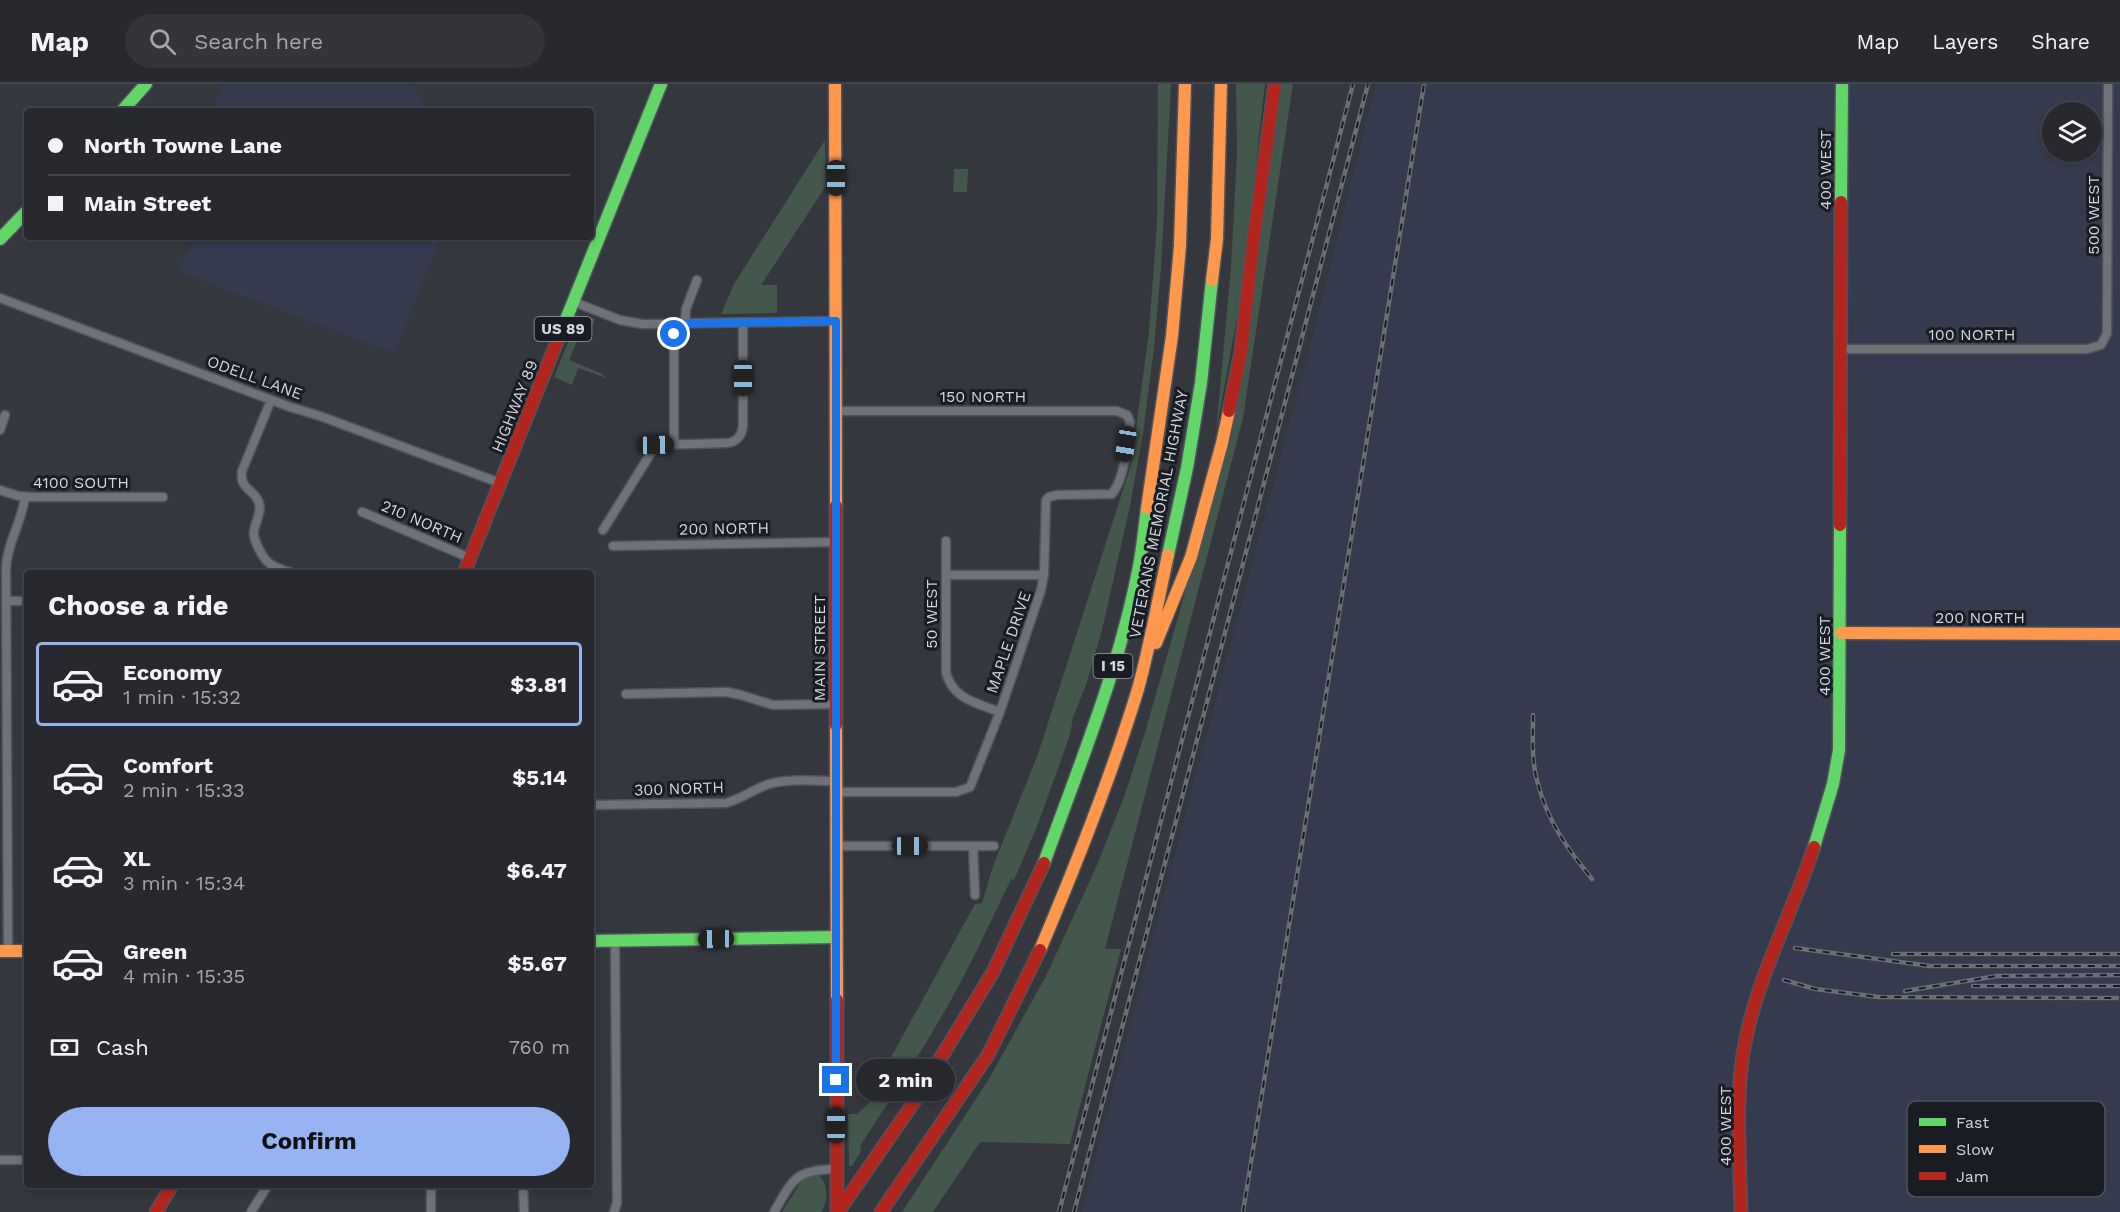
<!DOCTYPE html>
<html lang="en">
<head>
<meta charset="utf-8">
<style>
  :root { --surface:#28292f; --page:#34353b; --text:#f1f3f6; --muted:#a5a6aa; --line:#44454b; --accent:#95b2f1 }
  body { margin:0; font-family:"Work Sans",sans-serif; background:var(--page); color:var(--text); height:100vh; display:flex; flex-direction:column; font-size:22px; white-space:nowrap }
  * { box-sizing:border-box; margin:0 }
  p { font-size:20px; color:var(--muted) }
  .icon { flex:none; width:33px; height:33px; fill:none; stroke:currentColor; stroke-width:2; stroke-linecap:round; stroke-linejoin:round }
  .map { position:relative; flex:1; overflow:hidden }
  .details { position:absolute; left:24px; top:486px; width:570px; height:618px; display:flex; flex-direction:column; background:var(--surface); border-radius:6px; box-shadow:0 3px 9px #0003,0 0 0 2px var(--line) }
  .details>* { flex:none }
  .banner { position:absolute; left:24px; top:24px; width:570px; height:132px; border-radius:6px; box-shadow:0 3px 9px #0003,0 0 0 2px var(--line); display:grid; align-content:center; height:132px; padding:0 24px; background:var(--surface) }
  .buttons { position:absolute; left:2042px; top:18px; display:grid; gap:12px }
  .buttons a { display:grid; place-items:center; width:60px; height:60px; border-radius:50%; background:var(--surface); box-shadow:0 3px 9px #0003,0 0 0 2px var(--line); font-size:30px }
  .end { position:absolute; width:27px; height:27px; margin:-14px; border:8px solid #1a73e8; background:#fff; box-shadow:0 0 0 3px #fff }
  .from { border-radius:50% }
  .bubble { position:absolute; height:42px; border-radius:21px; background:var(--surface); box-shadow:0 3px 9px #0003,0 0 0 2px var(--line); font-size:20px; font-weight:700; line-height:42px; text-align:center }
  .car { position:absolute; width:18px; height:36px; margin:-18px -9px; border-radius:8px; box-shadow:0 0 4px 2px #0007; background:linear-gradient(#222 24%,#8ab4d8 0 40%,#222 0 76%,#8ab4d8 0 86%,#222 0) }
  .banner b { display:flex; align-items:center; gap:21px; height:57px; font-size:22px }
  .banner b+b { border-top:2px solid var(--line) }
  .banner i { width:15px; height:15px; background:var(--text) }
  ul { padding:0; list-style:none }
  li { display:flex; align-items:center; gap:18px; height:84px; margin:0 12px 9px; padding:0 12px; border:3px solid transparent; border-radius:6px }
  li div { flex:1 }
  li b { display:block; font-size:22px }
  li em { font-style:normal; font-weight:700 }
  li.on { border-color:var(--accent) }
  li>.icon { width:54px; height:54px; stroke-width:1.5 }
  h2 { padding:0 24px; font-size:27px; line-height:72px }
  .pay { display:flex; align-items:center; gap:15px; height:66px; padding:0 24px; font-size:22px }
  .pay p { margin-inline-start:auto }
  .cta { display:flex; gap:12px; margin-top:auto; padding:12px 24px }
  .cta a { flex:1; height:69px; border-radius:36px; background:var(--accent); color:#111; font-size:24px; font-weight:700; line-height:69px; text-align:center }
  header { display:flex; align-items:center; gap:36px; box-sizing:border-box; height:84px; padding:0 30px; background:var(--surface); border-bottom:2px solid var(--line) }
  header strong { font-size:28px }
  nav { display:flex; gap:33px; margin-inline-start:auto; font-size:21px }
  .search { width:420px; height:54px; background:var(--page); display:flex; align-items:center; gap:15px; box-sizing:border-box; padding:0 21px; border-radius:33px; color:var(--muted); font-size:22px }
  .map>svg:first-child { display:block }
  .built { fill:#353a4e; fill-rule:evenodd }
  .green { fill:#44574c }
  .lines { fill:none; stroke-linecap:round; stroke-linejoin:round }
  .street-casing { stroke:#51535a; stroke-width:11 }
  .fast-casing { stroke:#51535a; stroke-width:15 }
  .slow-casing { stroke:#51535a; stroke-width:15 }
  .jam-casing { stroke:#51535a; stroke-width:15 }
  .street { stroke:#70727a; stroke-width:8 }
  .fast { stroke:#63d668; stroke-width:12 }
  .slow { stroke:#ff974d; stroke-width:12 }
  .jam { stroke:#b3261e; stroke-width:12 }
  .rail-casing { stroke:#6c6e76; stroke-width:4.5 }
  .rail { stroke:#1a1c23; stroke-width:2; stroke-dasharray:7; stroke-linecap:butt }
  .route { stroke:#1a73e8; stroke-width:8 }
  .labels { text-anchor:middle; stroke-width:6; stroke-linejoin:round; paint-order:stroke }
  .shield { fill:#1a1c23; stroke:#9b9ea7; stroke-width:1.5 }
  .shield-label { font-size:15px; font-weight:bold; fill:#d2d5df }
  .street-label { font-size:16px; fill:#d2d5df; stroke:#1a1c23 }
  .key { fill:#1a1c23; stroke:#51545b; stroke-width:1.5 }
  .key-label { font-size:16px; fill:#d2d5df }
</style>
</head>
<body>
<header>
<strong>Map</strong>
<div class="search"><svg class="icon" aria-label="search" viewBox="0 0 24 24"><circle cx="10" cy="10" r="6"/><path d="M15 15l6 6"/></svg>Search here</div>
<nav><a>Map</a><a>Layers</a><a>Share</a></nav>
</header>
<div class="map">
<svg width="2120" height="1128" viewBox="0 0 2120 1128">
  <rect width="100%" height="100%" fill="#35373f"/>
  <!-- built -->
  <path class="built" d="M 223,0 L 413,0 L 425,23 L 436,27 L 212,27 Z
    M 1376,0 L 2120,0 L 2120,1128 L 1082,1128 L 1146,879 L 1313,252 ZM 2052,28 L 2091,28 L 2091,68 L 2052,68 Z
    M 195,153 L 441,153 L 394,269 L 178,187 Z"/>
  <!-- green -->
  <path class="green" d="M 1158,0 L 1171,0 L 1161,184 L 1154,264 L 1143,349 L 1130,422 L 1102,546 L 1086,601 L 1073,633 L 1070,651 L 1038,740 L 1014,796 L 1011,795 C 989,841 968,887 943,930 C 917,975 888,1019 860,1062 L 861,1067 L 852,1082 L 849,1082 L 848,1030 L 857,1030 L 869,1019 L 889,977 L 975,820 L 982,819 L 993,782 L 1038,670 L 1131,381 L 1149,248 L 1157,139 Z
    M 1236,0 L 1265,0 L 1242,206 L 1216,348 L 1231,183 L 1237,70 Z
    M 1279,0 L 1293,0 L 1243,334 L 1105,865 L 1121,865 L 1070,1060 L 980,1058 L 933,1128 L 902,1128 L 989,995 L 1047,890 L 1097,781 L 1124,713 L 1144,652 L 1210,421 Z
    M 825,56 L 826,102 L 761,201 L 777,201 L 777,229 L 721,230 L 734,200 Z
    M 954,85 L 968,85 L 967,108 L 953,108 Z
    M 587,232 L 595,235 L 593,240 L 585,238 L 569,276 L 600,289 L 607,294 L 578,284 L 572,301 L 554,293 L 577,236 Z
    M 818,1090 C 828,1099 829,1116 821,1128 L 782,1128 L 802,1096 Z"/>
  <g class="lines">
    <defs>
      <path id="street" d="M 0,214 L 290,323 L 320,332 L 500,399
        M 574,218 L 620,236 L 642,240 L 836,237
        M 685,239 L 686,225 L 697,196
        M 1841,265 L 2087,265 L 2101,261 L 2107,249 L 2108,0
        M 271,316 L 242,387 C 239,406 255,405 259,419 C 262,429 255,438 254,447 C 253,452 255,456 257,461 C 266,481 271,482 292,489
        M 836,327 L 1117,327 L 1127,331 L 1130,338 C 1128,357 1125,394 1112,410 L 1057,411 L 1049,413 L 1046,416 L 1044,491 L 1041,506 L 1000,628 L 970,703 L 956,708 L 836,708
        M 0,346 L 5,331
        M 674,360 L 674,239
        M 0,406 L 18,412 L 31,413 L 163,413
        M 362,428 L 470,474
        M 603,446 L 656,361 L 727,359 C 737,358 742,351 743,342 L 743,239
        M 946,457 L 946,588 C 952,615 977,619 1000,628
        M 613,462 L 836,458
        M 946,491 L 1044,491
        M 6,517 L 27,517
        M 626,610 L 727,608 L 741,611 L 773,621 L 836,620
        M 591,721 L 726,719 C 741,715 754,705 769,700 C 790,694 815,697 836,697
        M 836,762 L 994,762
        M 973,762 L 975,811
        M 8,867 L 6,484 C 7,459 22,438 25,413
        M 0,1076 L 27,1076
        M 431,1101 L 431,1128
        M 523,1101 L 524,1128
        M 251,1128 L 268,1101
        M 614,1128 L 617,1119 L 615,857
        M 774,1128 C 794,1094 795,1086 837,1085"/>
      <path id="fast" d="M 122,27 L 146,0
        M 1841,118 L 1842,0
        M 0,155 L 27,127
        M 563,243 L 661,0
        M 1168,471 L 1187,384 L 1201,299 L 1212,196
        M 1814,763 L 1833,700 L 1839,666 L 1840,441
        M 1044,779 C 1078,685 1117,590 1137,492 C 1142,470 1144,447 1147,424
        M 591,857 L 836,853"/>
      <path id="slow" d="M 835,0 L 836,422
        M 1212,196 L 1217,155 L 1221,0
        M 1147,424 L 1172,252 L 1180,162 L 1185,0
        M 1841,549 L 2120,550
        M 1156,559 L 1191,473 L 1222,359 L 1229,327
        M 836,641 L 837,916
        M 1040,866 C 1076,781 1111,694 1138,605 C 1150,562 1158,516 1168,471
        M 0,867 L 27,867"/>
      <path id="jam" d="M 1229,327 L 1241,267 L 1254,152 L 1275,0
        M 836,422 L 836,641
        M 1840,441 L 1841,118
        M 464,489 L 563,243
        M 837,916 L 837,1128
        M 156,1128 L 172,1101
        M 838,1128 L 912,1021 L 993,888 L 1044,779
        M 881,1128 L 988,971 L 1040,866
        M 1741,1128 C 1740,1070 1734,1010 1746,954 C 1760,887 1793,827 1814,763"/>
    </defs>
    <!-- street casing -->
    <use href="#street" class="street-casing"/>
    <!-- fast casing -->
    <use href="#fast" class="fast-casing"/>
    <!-- slow casing -->
    <use href="#slow" class="slow-casing"/>
    <!-- jam casing -->
    <use href="#jam" class="jam-casing"/>
    <!-- street -->
    <use href="#street" class="street"/>
    <!-- fast -->
    <use href="#fast" class="fast"/>
    <!-- slow -->
    <use href="#slow" class="slow"/>
    <!-- jam -->
    <use href="#jam" class="jam"/>
    <defs>
      <path id="rail" d="M 1533,631 C 1533,653 1531,678 1538,700 C 1548,738 1567,764 1592,795
        M 1795,864 L 1930,882 L 2120,882
        M 1893,870 L 2120,870
        M 1784,896 L 1815,905 L 1878,913 L 2117,914
        M 1973,902 L 2120,902
        M 1905,907 L 1997,892 L 2120,891
        M 1059,1128 L 1353,0
        M 1074,1128 L 1368,0
        M 1243,1128 L 1424,0"/>
    </defs>
    <!-- rail casing -->
    <use href="#rail" class="rail-casing"/>
    <!-- rail -->
    <use href="#rail" class="rail"/>
  </g>
  <g class="lines">
    <!-- route -->
    <path class="route" d="M 674,250 L 674,240 L 836,237 L 836,996"/>
  </g>
  <g class="labels">
    <!-- shield labels -->
    <g class="shield">
      <rect x="534.5" y="233" width="57" height="24" rx="4.5"/>
      <rect x="1093.5" y="570" width="39" height="24" rx="4.5"/>
    </g>
    <g class="shield-label">
      <text x="563" y="250">US 89</text>
      <text x="1113" y="587">I 15</text>
    </g>
    <!-- street labels -->
    <g class="street-label">
      <text transform="translate(1825 86) rotate(-90)" y="6">400 WEST</text>
      <text transform="translate(2093 131) rotate(-90)" y="6">500 WEST</text>
      <text x="1972" y="256">100 NORTH</text>
      <text transform="translate(255 293) rotate(20)" y="6">ODELL LANE</text>
      <text x="983" y="318">150 NORTH</text>
      <text transform="translate(514 322) rotate(-68)" y="6">HIGHWAY 89</text>
      <text x="81" y="404">4100 SOUTH</text>
      <text transform="translate(1158 430) rotate(-79)" y="6">VETERANS MEMORIAL HIGHWAY</text>
      <text transform="translate(422 437) rotate(23)" y="6">210 NORTH</text>
      <text transform="translate(724 444) rotate(-1)" y="6">200 NORTH</text>
      <text transform="translate(931 530) rotate(-90)" y="6">50 WEST</text>
      <text x="1980" y="539">200 NORTH</text>
      <text transform="translate(1008 558) rotate(-71)" y="6">MAPLE DRIVE</text>
      <text transform="translate(819 564) rotate(-90)" y="6">MAIN STREET</text>
      <text transform="translate(1824 572) rotate(-90)" y="6">400 WEST</text>
      <text transform="translate(679 704) rotate(-2)" y="6">300 NORTH</text>
      <text transform="translate(1725 1042) rotate(-90)" y="6">400 WEST</text>
    </g>
  </g>
  <!-- legend -->
  <rect x="1907" y="1017" width="198" height="96" rx="9" class="key"/>
  <rect x="1919" y="1034" width="27" height="8" fill="#63d668"/>
  <rect x="1919" y="1061" width="27" height="8" fill="#ff974d"/>
  <rect x="1919" y="1088" width="27" height="8" fill="#b3261e"/>
  <g class="key-label">
    <text x="1956" y="1044">Fast</text>
    <text x="1956" y="1071">Slow</text>
    <text x="1956" y="1098">Jam</text>
  </g>
</svg>
<div class="buttons">
<a><svg class="icon" aria-label="layers" viewBox="0 0 24 24"><path d="M12 4l9 5-9 5-9-5zM3 14l9 5 9-5"/></svg></a>
</div>
<i class="end from" style="left:674px;top:250px"></i>
<i class="end" style="left:836px;top:996px"></i>
<div class="bubble" style="left:856px;top:975px;width:99px">2 min</div>
<i class="car" style="left:836px;top:94px;rotate:180deg"></i>
<i class="car" style="left:743px;top:294px;rotate:180deg"></i>
<i class="car" style="left:1126px;top:360px;rotate:189deg"></i>
<i class="car" style="left:656px;top:361px;rotate:89deg"></i>
<i class="car" style="left:910px;top:762px;rotate:90deg"></i>
<i class="car" style="left:716px;top:855px;rotate:269deg"></i>
<i class="car" style="left:836px;top:1041px;rotate:0deg"></i>
<div class="banner">
<b><i class="from"></i>North Towne Lane</b>
<b><i></i>Main Street</b>
</div>
<section class="details">
<h2>Choose a ride</h2>
<ul>
<li class="on"><svg class="icon" aria-label="car" viewBox="0 0 24 24"><path d="M5 17H2v-5l4-1 3-4h7l3 4 3 1v5h-3M9 17h6M6 11h13"/><circle cx="7" cy="17" r="2"/><circle cx="17" cy="17" r="2"/></svg><div><b>Economy</b><p>1 min · 15:32</p></div><em>$3.81</em></li>
<li><svg class="icon" aria-label="car" viewBox="0 0 24 24"><path d="M5 17H2v-5l4-1 3-4h7l3 4 3 1v5h-3M9 17h6M6 11h13"/><circle cx="7" cy="17" r="2"/><circle cx="17" cy="17" r="2"/></svg><div><b>Comfort</b><p>2 min · 15:33</p></div><em>$5.14</em></li>
<li><svg class="icon" aria-label="car" viewBox="0 0 24 24"><path d="M5 17H2v-5l4-1 3-4h7l3 4 3 1v5h-3M9 17h6M6 11h13"/><circle cx="7" cy="17" r="2"/><circle cx="17" cy="17" r="2"/></svg><div><b>XL</b><p>3 min · 15:34</p></div><em>$6.47</em></li>
<li><svg class="icon" aria-label="car" viewBox="0 0 24 24"><path d="M5 17H2v-5l4-1 3-4h7l3 4 3 1v5h-3M9 17h6M6 11h13"/><circle cx="7" cy="17" r="2"/><circle cx="17" cy="17" r="2"/></svg><div><b>Green</b><p>4 min · 15:35</p></div><em>$5.67</em></li>
</ul>
<div class="pay"><svg class="icon" aria-label="cash" viewBox="0 0 24 24"><path d="M3 7h18v10H3z"/><circle cx="12" cy="12" r="2"/></svg>Cash<p>760 m</p></div>
<div class="cta"><a>Confirm</a></div>
</section>
</div>
</body>
</html>
